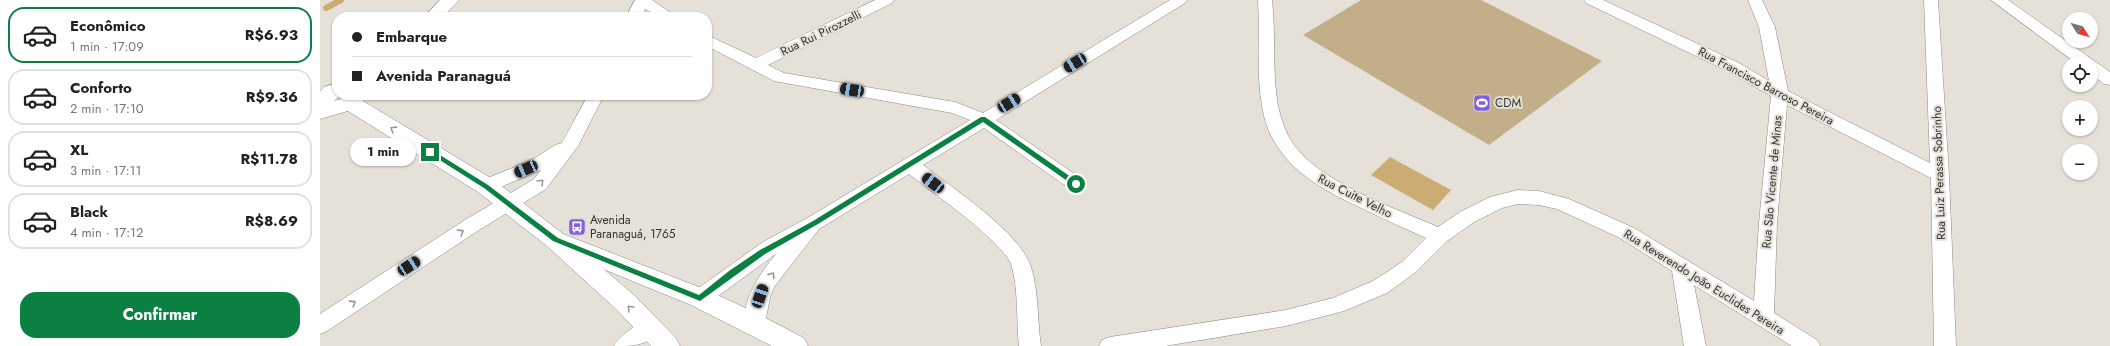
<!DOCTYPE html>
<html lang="pt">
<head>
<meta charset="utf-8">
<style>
  :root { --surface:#fff; --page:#f2f2f2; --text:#222; --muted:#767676; --line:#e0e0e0; --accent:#0b8043 }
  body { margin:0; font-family:Jost,sans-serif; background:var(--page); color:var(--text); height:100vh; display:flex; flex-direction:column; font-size:15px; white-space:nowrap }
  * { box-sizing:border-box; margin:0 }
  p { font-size:13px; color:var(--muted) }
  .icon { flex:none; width:22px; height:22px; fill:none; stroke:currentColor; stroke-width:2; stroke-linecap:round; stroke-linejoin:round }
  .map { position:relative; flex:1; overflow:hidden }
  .panel { display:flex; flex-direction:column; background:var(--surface); width:320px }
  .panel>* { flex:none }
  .top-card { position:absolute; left:12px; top:12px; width:380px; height:88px; border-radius:16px; box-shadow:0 1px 3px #0004; display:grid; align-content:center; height:88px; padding:0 20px; background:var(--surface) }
  .needle { width:26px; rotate:127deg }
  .controls { position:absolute; left:1742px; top:12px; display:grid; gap:8px }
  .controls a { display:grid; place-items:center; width:36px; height:36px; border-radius:50%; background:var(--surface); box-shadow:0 1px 3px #0004; font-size:20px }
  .end { position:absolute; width:18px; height:18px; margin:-9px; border:5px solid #0b8043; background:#fff; box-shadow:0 0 0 2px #fff }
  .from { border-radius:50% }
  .bubble { position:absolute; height:28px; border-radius:14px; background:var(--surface); box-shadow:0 1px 3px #0004; font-size:13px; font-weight:700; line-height:28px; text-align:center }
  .car { position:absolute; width:12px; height:24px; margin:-12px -6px; border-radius:5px; box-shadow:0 0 3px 1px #0007; background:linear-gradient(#222 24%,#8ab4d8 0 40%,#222 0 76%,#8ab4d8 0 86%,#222 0) }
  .top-card b { display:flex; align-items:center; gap:14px; height:38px; font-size:15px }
  .top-card b+b { border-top:1px solid var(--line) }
  .top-card i { width:10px; height:10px; background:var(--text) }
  ul { padding:7px 0 0; list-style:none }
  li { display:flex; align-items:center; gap:12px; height:56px; margin:0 8px 6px; padding:0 12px; border:2px solid var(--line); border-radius:16px }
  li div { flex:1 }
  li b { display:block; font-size:15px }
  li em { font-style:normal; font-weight:700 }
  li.selected { border-color:var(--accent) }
  li>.icon { width:36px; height:36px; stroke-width:1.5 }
  .cta { display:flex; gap:8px; margin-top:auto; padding:8px 20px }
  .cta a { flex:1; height:46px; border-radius:16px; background:var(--accent); color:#fff; font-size:16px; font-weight:700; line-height:46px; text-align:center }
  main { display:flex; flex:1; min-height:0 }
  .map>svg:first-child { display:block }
  .green { fill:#c2ae88 }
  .water { fill:#cbad73 }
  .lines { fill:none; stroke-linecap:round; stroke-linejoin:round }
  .stream { stroke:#cbad73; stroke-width:6 }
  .minor-casing { stroke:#8e8a82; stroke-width:1 }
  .tertiary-casing { stroke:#8e8a82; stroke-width:1 }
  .secondary-casing { stroke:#8e8a82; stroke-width:1 }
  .minor { fill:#fff; fill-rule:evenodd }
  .tertiary { fill:#fff; fill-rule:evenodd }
  .secondary { fill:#fff; fill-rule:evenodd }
  .oneway { stroke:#9a9998 }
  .route { fill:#0b8043 }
  .labels { text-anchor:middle; stroke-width:4; stroke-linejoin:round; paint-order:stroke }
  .street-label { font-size:12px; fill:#353330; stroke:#e5e1d8 }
  .poi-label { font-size:12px; fill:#353330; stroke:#e5e1d8; text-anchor:start }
</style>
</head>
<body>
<main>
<section class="panel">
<ul>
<li class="selected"><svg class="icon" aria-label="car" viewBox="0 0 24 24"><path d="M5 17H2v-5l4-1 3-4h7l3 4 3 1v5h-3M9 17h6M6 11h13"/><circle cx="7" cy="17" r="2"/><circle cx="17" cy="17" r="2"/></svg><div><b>Econômico</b><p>1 min · 17:09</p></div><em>R$6.93</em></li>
<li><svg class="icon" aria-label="car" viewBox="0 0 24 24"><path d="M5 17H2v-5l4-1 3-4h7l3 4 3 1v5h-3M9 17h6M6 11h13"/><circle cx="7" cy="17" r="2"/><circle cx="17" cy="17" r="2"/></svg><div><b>Conforto</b><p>2 min · 17:10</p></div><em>R$9.36</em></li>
<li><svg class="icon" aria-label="car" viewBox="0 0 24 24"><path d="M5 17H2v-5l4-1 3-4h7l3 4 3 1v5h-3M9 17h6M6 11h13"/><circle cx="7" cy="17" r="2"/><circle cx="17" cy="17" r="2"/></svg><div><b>XL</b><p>3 min · 17:11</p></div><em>R$11.78</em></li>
<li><svg class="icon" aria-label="car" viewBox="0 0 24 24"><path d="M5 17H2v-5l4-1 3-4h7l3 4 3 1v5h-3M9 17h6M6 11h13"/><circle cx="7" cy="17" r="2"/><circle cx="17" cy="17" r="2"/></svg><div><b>Black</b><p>4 min · 17:12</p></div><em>R$8.69</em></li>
</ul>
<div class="cta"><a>Confirmar</a></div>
</section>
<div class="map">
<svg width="1790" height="346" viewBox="0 0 1790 346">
  <rect width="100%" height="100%" fill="#e5e1d8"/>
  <!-- green -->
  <path class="green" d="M 1041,0 L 1161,0 L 1282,61 L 1169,145 L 983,35 Z"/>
  <!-- water -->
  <path class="water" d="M 1070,157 L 1131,190 L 1113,210 L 1051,175 Z"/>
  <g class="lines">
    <!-- stream -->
    <path class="stream" d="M 6,8 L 21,0"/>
    <defs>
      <path id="minor" d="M 315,0 L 332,0 L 357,17 L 339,17 L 325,9 L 322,17 L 306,17 Z
        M 555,0 L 574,0 L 572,3 L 448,65 L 464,73 L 635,102 L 663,113 L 850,0 L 867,0 L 865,3 L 676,120 L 762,179 L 765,184 L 762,189 L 756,191 L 750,189 L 664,128 L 603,165 C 632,188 700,232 711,267 C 719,292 717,320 721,346 L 699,346 C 696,320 699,290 691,264 C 682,241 612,192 589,174 L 499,229 L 454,287 L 450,297 L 445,324 L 442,330 L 435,333 L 428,330 C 416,307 442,270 457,253 L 387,304 L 380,306 L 373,304 L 370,298 L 373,292 L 443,242 L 489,217 L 650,120 L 632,113 L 454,81 L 387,46 L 387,35 L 436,58 Z
        M 938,0 L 952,0 C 956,35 952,72 958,106 C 962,122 967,138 978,150 C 1007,185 1077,209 1118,227 L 1140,212 L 1170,197 L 1198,190 L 1219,191 L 1249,199 L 1314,228 L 1434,301 L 1439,223 L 1451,96 L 1407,71 L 1266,3 L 1264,0 L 1283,0 L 1419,63 L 1449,81 L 1439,27 L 1428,0 L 1442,0 L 1455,27 L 1468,91 L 1610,163 L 1604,0 L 1618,0 L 1629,175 L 1636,346 L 1614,346 L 1611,178 L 1467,105 L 1457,223 L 1454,313 L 1497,340 L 1500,346 L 1472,346 L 1374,285 L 1386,346 L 1364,346 L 1352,271 L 1300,238 L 1237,209 L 1219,205 L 1198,204 L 1182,208 L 1154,222 L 1127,241 L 1096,272 L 1067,293 L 1024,311 L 966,326 L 845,346 L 779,346 L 782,340 L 790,337 L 966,310 L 1013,298 L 1053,281 L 1082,262 L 1106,238 C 1083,228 1060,217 1037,206 C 992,185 950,159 942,106 C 936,71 940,35 938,0 Z
        M 1671,0 L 1688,0 L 1790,72 L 1790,85 L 1784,84 L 1771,74 L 1771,63 L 1756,63 Z
        M 268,95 L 284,95 L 258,146 L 226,189 L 159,230 L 7,331 L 0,334 L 0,314 L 145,220 L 214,179 L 221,170 L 166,193 L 160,191 L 157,186 L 160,181 L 212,160 L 235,145 L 242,143 Z
        M 330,319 L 337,322 L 340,328 C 330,346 314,346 294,346 C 300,334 318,324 330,319 Z"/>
      <path id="tertiary" d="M 235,231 L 243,234 L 315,296 L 356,338 L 360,346 L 331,346 L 297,310 L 227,246 L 223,240 L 227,234 Z"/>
      <path id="secondary" d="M 120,0 L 139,0 L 123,17 L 104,17 Z
        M 17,83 L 17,95 L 21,95 L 14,101 L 24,98 L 26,95 L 47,95 L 43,101 L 174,180 L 243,234 L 389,291 L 432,311 L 484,338 L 488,346 L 452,346 L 371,305 L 227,246 L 158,192 L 28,111 L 0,119 L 0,91 L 4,87 Z"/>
    </defs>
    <!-- minor casing -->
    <use href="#minor" class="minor-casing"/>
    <!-- tertiary casing -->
    <use href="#tertiary" class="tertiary-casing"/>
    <!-- secondary casing -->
    <use href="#secondary" class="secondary-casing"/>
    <!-- minor -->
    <use href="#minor" class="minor"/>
    <!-- tertiary -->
    <use href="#tertiary" class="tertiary"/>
    <!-- secondary -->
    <use href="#secondary" class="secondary"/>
  </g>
  <!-- one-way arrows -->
  <defs><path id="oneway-chevron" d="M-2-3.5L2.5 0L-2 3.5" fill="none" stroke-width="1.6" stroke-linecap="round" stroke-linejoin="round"/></defs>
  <g class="oneway">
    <use href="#oneway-chevron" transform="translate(73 129) rotate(-148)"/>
    <use href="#oneway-chevron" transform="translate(221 182) rotate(-46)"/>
    <use href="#oneway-chevron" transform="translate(141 232) rotate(-33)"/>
    <use href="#oneway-chevron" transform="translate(452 275) rotate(-55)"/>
    <use href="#oneway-chevron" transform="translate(33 303) rotate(-33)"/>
    <use href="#oneway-chevron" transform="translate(310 308) rotate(-135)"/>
  </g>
  <!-- route -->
  <path class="route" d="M 661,117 L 665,117 L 758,182 L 758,185 L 753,185 L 663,122 L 498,224 L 445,254 L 380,301 L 233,241 L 164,188 L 107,152 L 112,150 L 168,185 L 238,238 L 379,295 L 409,271 L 440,250 L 493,221 Z"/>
  <!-- icons -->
  <defs>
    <symbol id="stadium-square" viewBox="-11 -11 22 22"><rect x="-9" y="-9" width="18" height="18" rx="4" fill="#8260db" stroke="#e5e1d8"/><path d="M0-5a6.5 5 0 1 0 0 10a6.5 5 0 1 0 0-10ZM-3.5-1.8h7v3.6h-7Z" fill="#fff"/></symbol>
    <symbol id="bus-square" viewBox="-11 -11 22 22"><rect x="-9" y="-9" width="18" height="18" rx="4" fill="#8260db" stroke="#e5e1d8"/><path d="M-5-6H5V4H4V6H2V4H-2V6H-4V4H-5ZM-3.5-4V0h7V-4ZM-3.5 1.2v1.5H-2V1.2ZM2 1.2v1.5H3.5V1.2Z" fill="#fff"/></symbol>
  </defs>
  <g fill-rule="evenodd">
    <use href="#stadium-square" x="1152" y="93" width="20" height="20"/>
    <use href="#bus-square" x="247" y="217" width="20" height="20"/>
  </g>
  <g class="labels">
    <!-- street labels -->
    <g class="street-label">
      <text transform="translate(501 33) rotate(-26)" y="4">Rua Rui Pirozzelli</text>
      <text transform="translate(1446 86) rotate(28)" y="4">Rua Francisco Barroso Pereira</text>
      <text transform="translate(1619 173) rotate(-92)" y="4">Rua Luiz Perassa Sobrinho</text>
      <text transform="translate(1452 182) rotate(-85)" y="4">Rua São Vicente de Minas</text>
      <text transform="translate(1035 196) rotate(27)" y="4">Rua Cuite Velho</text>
      <text transform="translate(1384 282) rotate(32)" y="4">Rua Reverendo João Euclides Pereira</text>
    </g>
    <!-- poi labels -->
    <g class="poi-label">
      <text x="1175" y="107">CDM</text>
      <text x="270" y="224">Avenida<tspan x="270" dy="14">Paranaguá, 1765</tspan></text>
    </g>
  </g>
</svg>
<div class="controls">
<a><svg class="needle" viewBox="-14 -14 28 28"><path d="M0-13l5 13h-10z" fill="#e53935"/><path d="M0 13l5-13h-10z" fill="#767676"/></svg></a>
<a><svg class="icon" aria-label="locate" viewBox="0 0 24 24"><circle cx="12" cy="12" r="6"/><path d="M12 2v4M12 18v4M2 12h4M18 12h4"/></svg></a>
<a>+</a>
<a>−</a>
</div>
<i class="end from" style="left:756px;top:184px"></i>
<i class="end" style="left:110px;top:152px"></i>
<div class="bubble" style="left:30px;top:138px;width:66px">1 min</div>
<i class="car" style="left:755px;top:63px;rotate:239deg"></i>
<i class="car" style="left:532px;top:90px;rotate:280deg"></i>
<i class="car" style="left:689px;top:103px;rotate:59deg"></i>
<i class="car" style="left:206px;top:169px;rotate:247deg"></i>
<i class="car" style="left:613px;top:183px;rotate:308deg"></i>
<i class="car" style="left:89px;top:266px;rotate:57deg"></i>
<i class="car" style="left:440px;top:296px;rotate:19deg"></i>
<div class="top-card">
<b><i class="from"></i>Embarque</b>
<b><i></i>Avenida Paranaguá</b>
</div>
</div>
</main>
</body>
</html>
